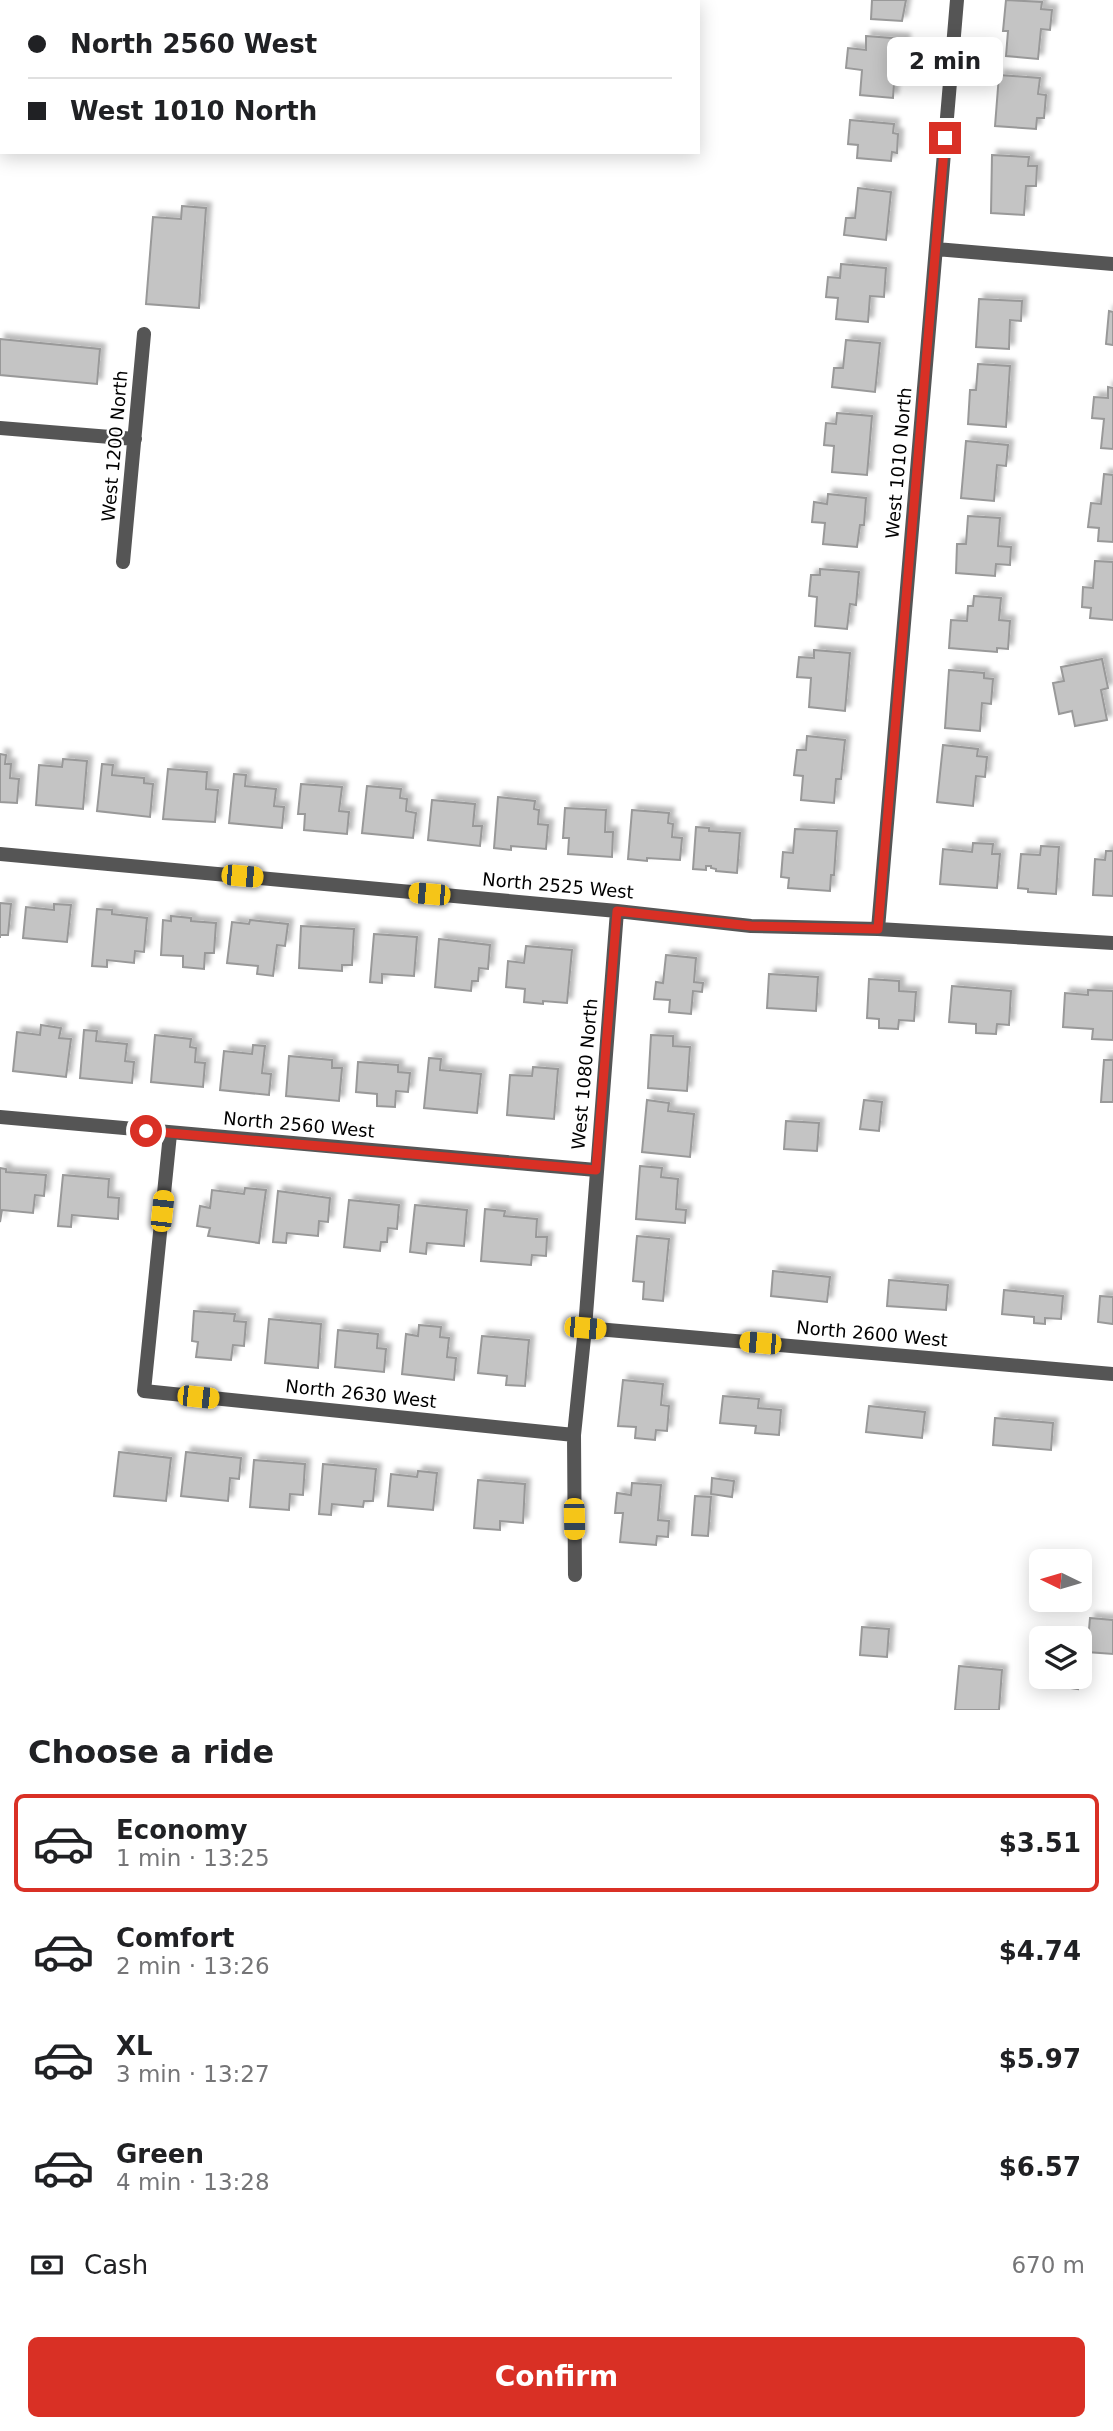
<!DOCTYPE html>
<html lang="en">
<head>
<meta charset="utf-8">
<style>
  :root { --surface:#fff; --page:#f2f2f2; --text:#202124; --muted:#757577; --line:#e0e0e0; --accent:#d93025 }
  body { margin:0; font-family:"DejaVu Sans",sans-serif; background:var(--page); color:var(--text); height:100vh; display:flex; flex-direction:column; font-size:26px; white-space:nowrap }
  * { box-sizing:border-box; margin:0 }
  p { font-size:23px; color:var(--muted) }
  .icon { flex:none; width:38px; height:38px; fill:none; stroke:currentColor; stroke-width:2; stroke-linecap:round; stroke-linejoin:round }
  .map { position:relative; height:1710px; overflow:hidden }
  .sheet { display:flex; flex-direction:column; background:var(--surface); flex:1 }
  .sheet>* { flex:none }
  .banner { position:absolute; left:0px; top:0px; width:700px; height:154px; box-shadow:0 4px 18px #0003; display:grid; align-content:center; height:154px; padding:0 28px; background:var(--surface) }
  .needle { width:46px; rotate:275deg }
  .controls { position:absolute; left:1029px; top:1549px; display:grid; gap:14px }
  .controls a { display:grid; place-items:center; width:63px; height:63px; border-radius:10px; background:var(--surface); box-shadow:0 4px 18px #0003; font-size:35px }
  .end { position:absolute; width:32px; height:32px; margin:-16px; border:9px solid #d93025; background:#fff; box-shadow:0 0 0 4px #fff }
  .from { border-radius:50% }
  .bubble { position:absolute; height:49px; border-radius:10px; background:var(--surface); box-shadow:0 4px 18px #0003; font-size:23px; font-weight:700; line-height:49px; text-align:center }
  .car { position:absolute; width:21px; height:42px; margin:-21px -10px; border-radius:9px; box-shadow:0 0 5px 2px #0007; background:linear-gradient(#f5c518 24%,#345 0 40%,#f5c518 0 76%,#345 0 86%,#f5c518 0) }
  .banner b { display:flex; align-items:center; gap:24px; height:66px; font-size:26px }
  .banner b+b { border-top:2px solid var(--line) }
  .banner i { width:18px; height:18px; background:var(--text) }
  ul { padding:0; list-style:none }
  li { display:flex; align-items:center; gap:21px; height:98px; margin:0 14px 10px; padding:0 14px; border:4px solid transparent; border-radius:10px }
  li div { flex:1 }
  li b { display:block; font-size:26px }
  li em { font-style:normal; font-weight:700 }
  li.current { border-color:var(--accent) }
  li>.icon { width:63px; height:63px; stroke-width:1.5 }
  h2 { padding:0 28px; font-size:32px; line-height:84px }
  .pay { display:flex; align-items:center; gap:18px; height:77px; padding:0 28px; font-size:26px }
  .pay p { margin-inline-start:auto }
  .action { display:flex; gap:14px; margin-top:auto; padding:14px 28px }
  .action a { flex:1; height:80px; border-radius:10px; background:var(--accent); color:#fff; font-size:28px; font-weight:700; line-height:80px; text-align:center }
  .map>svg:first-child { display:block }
  .building { fill:#c4c4c4; stroke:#999; stroke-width:2; filter:url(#shadow) }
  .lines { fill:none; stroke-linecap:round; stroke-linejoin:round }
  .street { stroke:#555; stroke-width:14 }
  .route { stroke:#d93025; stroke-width:9 }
  .labels { text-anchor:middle; stroke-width:5; stroke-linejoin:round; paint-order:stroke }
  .street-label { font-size:18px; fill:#000; stroke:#fff }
</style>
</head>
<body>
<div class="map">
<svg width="1113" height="1710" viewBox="0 0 1113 1710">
  <defs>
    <filter id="shadow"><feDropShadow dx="5" dy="-5" stdDeviation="2" flood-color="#0004"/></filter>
  </defs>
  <rect width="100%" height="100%" fill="#fff"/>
  <!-- building -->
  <path class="building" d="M 51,0 L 117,0 L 50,2 Z
    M 131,0 L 181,0 L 131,2 Z
    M 311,0 L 351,0 L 311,2 Z
    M 356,0 L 421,0 L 356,2 Z
    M 872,0 L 906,0 L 902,21 L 871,19 Z
    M 1006,0 L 1042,2 L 1041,9 L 1052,10 L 1050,30 L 1041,29 L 1038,59 L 1006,56 L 1008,31 L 1003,31 Z
    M 866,36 L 905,39 L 902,70 L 895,70 L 893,98 L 860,95 L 862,70 L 846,68 L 848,48 L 866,50 Z
    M 999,75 L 1040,78 L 1038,94 L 1046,95 L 1044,118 L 1037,118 L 1036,129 L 995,126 Z
    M 850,120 L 894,124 L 893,133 L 898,134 L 897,153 L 892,152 L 891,161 L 857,158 L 858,145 L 848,144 Z
    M 992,155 L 1029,157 L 1028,166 L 1037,166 L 1036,186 L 1026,186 L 1024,215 L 991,213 Z
    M 858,188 L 891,192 L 886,240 L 844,235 L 846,218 L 855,218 Z
    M 182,206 L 206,208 L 199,308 L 146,304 L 153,217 L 181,219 Z
    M 841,264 L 886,268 L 884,297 L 870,296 L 868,322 L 836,319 L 838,298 L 826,297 L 828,277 L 840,278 Z
    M 979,299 L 1022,301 L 1021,321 L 1010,320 L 1009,349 L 976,347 Z
    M 1109,311 L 1113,312 L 1113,345 L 1106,344 Z
    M 0,339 L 100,349 L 97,384 L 0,375 Z
    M 846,340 L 880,343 L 875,392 L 832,387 L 834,368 L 843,368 Z
    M 978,364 L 1010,366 L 1006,427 L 968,424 L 970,390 L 976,390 Z
    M 1108,387 L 1113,388 L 1113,449 L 1101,448 L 1104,419 L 1092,418 L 1094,397 L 1108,398 Z
    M 837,413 L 872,416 L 867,475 L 832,472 L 834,446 L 824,445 L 826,423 L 836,424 Z
    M 966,441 L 1008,445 L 1006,466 L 997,465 L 994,501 L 961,498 Z
    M 1104,474 L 1113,475 L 1113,542 L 1098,541 L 1099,528 L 1088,527 L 1091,503 L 1101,504 Z
    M 828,494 L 866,498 L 864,525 L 860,525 L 857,547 L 823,544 L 825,523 L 812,522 L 814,502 L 827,504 Z
    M 968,516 L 1000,518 L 998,546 L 1011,547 L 1010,565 L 996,564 L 995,576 L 956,573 L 957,544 L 966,544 Z
    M 1095,561 L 1113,562 L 1113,620 L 1090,618 L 1091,608 L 1082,607 L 1083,587 L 1093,588 Z
    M 820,569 L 859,572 L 856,605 L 850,604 L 847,629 L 815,626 L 817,597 L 809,596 L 811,575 L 820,575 Z
    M 974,596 L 1001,598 L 999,620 L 1010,621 L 1008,649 L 997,648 L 997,652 L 949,648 L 951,620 L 967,621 L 968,606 L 973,606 Z
    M 814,650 L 850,653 L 845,711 L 809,707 L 811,678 L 797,677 L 799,657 L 814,658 Z
    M 1102,659 L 1108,688 L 1101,690 L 1107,720 L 1075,726 L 1072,711 L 1059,714 L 1053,683 L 1064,681 L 1061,667 Z
    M 949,670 L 984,673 L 984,678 L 993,679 L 991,704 L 982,703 L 980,731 L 945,728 Z
    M 807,736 L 845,740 L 841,779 L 836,779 L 834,803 L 801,800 L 803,776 L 794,775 L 797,750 L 806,750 Z
    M 943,745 L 978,749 L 977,756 L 987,757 L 985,777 L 976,776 L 973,806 L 937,802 Z
    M 0,754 L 6,755 L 5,764 L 11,764 L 10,778 L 19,779 L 17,803 L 0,802 Z
    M 63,759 L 87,761 L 83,809 L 36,805 L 39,765 L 62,767 Z
    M 102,764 L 113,765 L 112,775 L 144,778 L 144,783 L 153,784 L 150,817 L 97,811 Z
    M 168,769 L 207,772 L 206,789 L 218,790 L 215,822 L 163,819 Z
    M 234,774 L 246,775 L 245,786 L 276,789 L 274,806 L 284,807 L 282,828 L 229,823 Z
    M 301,784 L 342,787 L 339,811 L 349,812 L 347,834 L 304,830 L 305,814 L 298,814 Z
    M 367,786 L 401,789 L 400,798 L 407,799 L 406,811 L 416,813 L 413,838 L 362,833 Z
    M 498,797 L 535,801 L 534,809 L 539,810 L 538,824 L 548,825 L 546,849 L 511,846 L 511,850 L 494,848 Z
    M 432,800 L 475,804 L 473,826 L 482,826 L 480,846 L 428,840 Z
    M 565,808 L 606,810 L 605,832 L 613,832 L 612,857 L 568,854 L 569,838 L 563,838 Z
    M 632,810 L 669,813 L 668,823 L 673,824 L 672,837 L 682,838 L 680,860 L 647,858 L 647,861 L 628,859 Z
    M 696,827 L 709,828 L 709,831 L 740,833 L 737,873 L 716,871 L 716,869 L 711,868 L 711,866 L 706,866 L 706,870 L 693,869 Z
    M 795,829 L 837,831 L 834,875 L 831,875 L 830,891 L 788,888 L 789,878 L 781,877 L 783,852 L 793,853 Z
    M 973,843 L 993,844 L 992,854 L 1000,854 L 997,888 L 940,884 L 943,849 L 972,852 Z
    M 1041,846 L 1059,847 L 1056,894 L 1028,892 L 1028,889 L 1018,888 L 1021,854 L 1040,855 Z
    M 1106,851 L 1113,851 L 1113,896 L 1093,895 L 1095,859 L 1105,860 Z
    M 0,903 L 11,904 L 8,935 L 0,935 L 0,938 Z
    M 54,904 L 71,905 L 67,942 L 23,938 L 26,907 L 54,910 Z
    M 97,909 L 112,910 L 112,914 L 147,918 L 144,952 L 135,951 L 134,963 L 107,960 L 107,967 L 92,966 Z
    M 171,916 L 191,918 L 191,921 L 216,923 L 214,953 L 205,953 L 204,969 L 183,967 L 183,956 L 161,955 L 163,920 L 171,921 Z
    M 250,920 L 288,924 L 285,946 L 277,945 L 273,976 L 257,974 L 258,966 L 227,963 L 232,922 L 249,924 Z
    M 301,926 L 354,929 L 352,965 L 342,965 L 342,971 L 299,968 Z
    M 374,934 L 417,937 L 414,976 L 382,974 L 382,983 L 370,982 Z
    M 439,939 L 490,945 L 488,969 L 479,968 L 478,981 L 472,981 L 471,991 L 435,987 Z
    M 526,946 L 572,950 L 567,1003 L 543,1001 L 543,1004 L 524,1002 L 525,989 L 506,987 L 508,961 L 524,963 Z
    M 666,955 L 696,958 L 694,982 L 703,983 L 702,992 L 693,991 L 691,1014 L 669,1012 L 670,1000 L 654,999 L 656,982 L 663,983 Z
    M 769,974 L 818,977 L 816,1011 L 767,1008 Z
    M 869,979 L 899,981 L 899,991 L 916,992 L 914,1021 L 899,1020 L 898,1029 L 879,1028 L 879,1019 L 867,1018 Z
    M 952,986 L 1011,991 L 1009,1025 L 997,1024 L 996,1034 L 976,1033 L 976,1024 L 949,1022 Z
    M 1088,990 L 1113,991 L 1113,1040 L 1092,1039 L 1093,1029 L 1063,1027 L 1065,993 L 1088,995 Z
    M 41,1025 L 61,1028 L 59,1038 L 71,1039 L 66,1077 L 13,1071 L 17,1032 L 40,1035 Z
    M 84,1030 L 97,1031 L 96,1041 L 127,1044 L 125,1061 L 134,1062 L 132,1083 L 80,1078 Z
    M 155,1035 L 191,1039 L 190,1047 L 196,1048 L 195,1062 L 205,1063 L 203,1087 L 151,1082 Z
    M 651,1035 L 673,1036 L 673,1046 L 690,1047 L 687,1091 L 648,1088 Z
    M 253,1045 L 265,1046 L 262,1073 L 271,1074 L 269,1095 L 220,1090 L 224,1051 L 252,1054 Z
    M 289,1056 L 332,1060 L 332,1068 L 342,1068 L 339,1101 L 286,1096 Z
    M 429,1058 L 441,1059 L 440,1070 L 481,1074 L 477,1113 L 424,1108 Z
    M 1104,1060 L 1113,1060 L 1113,1102 L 1101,1102 Z
    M 358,1062 L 398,1065 L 398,1072 L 410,1073 L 408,1092 L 396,1091 L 395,1107 L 377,1106 L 377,1094 L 356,1092 Z
    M 533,1067 L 558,1069 L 554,1119 L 507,1115 L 510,1075 L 532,1076 Z
    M 647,1100 L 669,1103 L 668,1111 L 694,1114 L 690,1157 L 642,1152 Z
    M 864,1100 L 882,1102 L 879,1131 L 860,1129 Z
    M 786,1121 L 819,1123 L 817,1151 L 784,1149 Z
    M 640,1166 L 662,1168 L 661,1177 L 678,1179 L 676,1209 L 686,1210 L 685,1223 L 636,1219 Z
    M 0,1168 L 6,1169 L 6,1172 L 46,1175 L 44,1196 L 35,1195 L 33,1213 L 2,1210 L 0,1222 Z
    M 63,1175 L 109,1179 L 108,1197 L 119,1198 L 118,1219 L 72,1215 L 71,1227 L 58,1226 Z
    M 245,1188 L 266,1190 L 259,1243 L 208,1236 L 210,1228 L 197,1226 L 200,1206 L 210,1208 L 212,1190 L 244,1194 Z
    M 278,1191 L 330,1198 L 328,1222 L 319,1221 L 318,1236 L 287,1233 L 286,1243 L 273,1242 Z
    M 349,1200 L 399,1205 L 397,1229 L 388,1228 L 387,1242 L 381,1242 L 380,1251 L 344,1247 Z
    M 415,1205 L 467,1210 L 464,1246 L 427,1243 L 426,1254 L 410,1252 Z
    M 485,1209 L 505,1211 L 504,1216 L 537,1219 L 536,1237 L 547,1237 L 546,1256 L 532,1255 L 531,1265 L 481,1261 Z
    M 637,1236 L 669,1239 L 663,1301 L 643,1299 L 644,1282 L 633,1281 Z
    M 773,1271 L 830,1277 L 827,1302 L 771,1296 Z
    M 889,1280 L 948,1285 L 946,1310 L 887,1306 Z
    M 1004,1290 L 1063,1296 L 1061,1319 L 1045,1318 L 1045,1324 L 1034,1323 L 1034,1317 L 1002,1314 Z
    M 1100,1296 L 1113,1297 L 1113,1324 L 1098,1322 Z
    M 194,1311 L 235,1314 L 234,1321 L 246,1322 L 244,1346 L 233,1345 L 231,1360 L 196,1357 L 198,1342 L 192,1341 Z
    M 269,1319 L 321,1324 L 318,1368 L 265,1363 Z
    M 419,1325 L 441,1327 L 440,1337 L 449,1338 L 447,1357 L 456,1358 L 454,1380 L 402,1374 L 406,1334 L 418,1336 Z
    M 338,1330 L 378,1334 L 377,1348 L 386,1349 L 384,1372 L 335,1367 Z
    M 482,1336 L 529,1340 L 525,1386 L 506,1385 L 507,1376 L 478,1373 Z
    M 623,1380 L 663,1384 L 661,1405 L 669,1406 L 667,1431 L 656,1430 L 655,1440 L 635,1438 L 636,1427 L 618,1426 Z
    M 723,1396 L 759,1399 L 758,1408 L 781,1410 L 779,1435 L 755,1433 L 756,1426 L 720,1423 Z
    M 869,1406 L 925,1412 L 922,1438 L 866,1432 Z
    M 995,1418 L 1053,1423 L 1051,1450 L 993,1445 Z
    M 119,1452 L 171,1458 L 166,1501 L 114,1496 Z
    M 186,1452 L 241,1458 L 239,1479 L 230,1478 L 228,1501 L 181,1496 Z
    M 254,1460 L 305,1464 L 303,1495 L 290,1494 L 289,1510 L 250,1507 Z
    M 323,1464 L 376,1469 L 373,1501 L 364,1501 L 363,1507 L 332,1504 L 331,1515 L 319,1514 Z
    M 418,1471 L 437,1473 L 433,1510 L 388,1506 L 391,1474 L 417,1477 Z
    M 712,1478 L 734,1481 L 732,1497 L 711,1494 Z
    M 478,1480 L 525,1484 L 523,1523 L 500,1521 L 500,1530 L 474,1528 Z
    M 632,1483 L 661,1485 L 658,1520 L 669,1521 L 668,1537 L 657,1536 L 656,1545 L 620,1542 L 623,1513 L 615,1513 L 617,1493 L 631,1495 Z
    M 695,1496 L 711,1497 L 708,1536 L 692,1535 Z
    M 1090,1618 L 1113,1620 L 1113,1654 L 1087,1652 Z
    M 862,1627 L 889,1629 L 887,1657 L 860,1655 Z
    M 959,1666 L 1002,1670 L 999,1710 L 955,1710 Z
    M 1064,1676 L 1079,1676 L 1078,1689 L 1063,1687 Z"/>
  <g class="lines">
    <!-- street -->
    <path class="street" d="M 936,249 L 1113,264
      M 0,428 L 135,439
      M 123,562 L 144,334
      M 0,854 L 617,911 L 751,926 L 878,929 L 1113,943
      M 878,929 L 957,0
      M 0,1117 L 596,1170
      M 170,1134 L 144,1391 L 574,1435
      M 585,1328 L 1113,1374
      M 575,1575 L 574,1435 L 585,1328 L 617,911"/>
  </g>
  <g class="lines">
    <!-- route -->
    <path class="route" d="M 146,1131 L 596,1170 L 617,911 L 751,926 L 878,929 L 945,138"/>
  </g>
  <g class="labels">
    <!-- street labels -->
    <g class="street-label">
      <text transform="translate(115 446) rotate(-85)" y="6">West 1200 North</text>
      <text transform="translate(899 463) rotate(-85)" y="6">West 1010 North</text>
      <text transform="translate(558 886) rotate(5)" y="6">North 2525 West</text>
      <text transform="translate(585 1074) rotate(-85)" y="6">West 1080 North</text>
      <text transform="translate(299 1125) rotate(5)" y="6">North 2560 West</text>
      <text transform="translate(872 1334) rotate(5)" y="6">North 2600 West</text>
      <text transform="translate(361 1394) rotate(6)" y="6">North 2630 West</text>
    </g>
  </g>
</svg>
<div class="controls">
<a><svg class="needle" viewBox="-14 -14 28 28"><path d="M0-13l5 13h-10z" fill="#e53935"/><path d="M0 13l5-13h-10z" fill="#757577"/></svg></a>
<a><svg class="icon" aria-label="layers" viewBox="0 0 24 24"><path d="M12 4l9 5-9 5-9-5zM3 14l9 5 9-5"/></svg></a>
</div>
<i class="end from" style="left:146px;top:1131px"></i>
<i class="end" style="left:945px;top:138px"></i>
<div class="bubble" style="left:887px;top:37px;width:116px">2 min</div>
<i class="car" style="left:242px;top:876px;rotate:95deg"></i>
<i class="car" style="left:429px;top:894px;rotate:275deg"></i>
<i class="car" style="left:162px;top:1211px;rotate:6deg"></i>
<i class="car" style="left:585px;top:1328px;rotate:95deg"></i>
<i class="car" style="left:760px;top:1343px;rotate:275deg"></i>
<i class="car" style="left:198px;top:1397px;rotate:96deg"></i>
<i class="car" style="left:574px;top:1519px;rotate:179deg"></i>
<div class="banner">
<b><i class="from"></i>North 2560 West</b>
<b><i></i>West 1010 North</b>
</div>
</div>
<section class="sheet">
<h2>Choose a ride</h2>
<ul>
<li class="current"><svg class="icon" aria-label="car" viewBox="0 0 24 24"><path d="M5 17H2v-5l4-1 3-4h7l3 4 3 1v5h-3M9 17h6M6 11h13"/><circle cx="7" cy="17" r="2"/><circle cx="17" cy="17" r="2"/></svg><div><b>Economy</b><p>1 min · 13:25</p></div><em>$3.51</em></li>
<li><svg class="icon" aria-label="car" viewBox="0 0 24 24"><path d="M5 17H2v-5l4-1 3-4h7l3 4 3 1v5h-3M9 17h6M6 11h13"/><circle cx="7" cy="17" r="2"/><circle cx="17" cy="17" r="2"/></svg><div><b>Comfort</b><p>2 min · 13:26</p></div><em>$4.74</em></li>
<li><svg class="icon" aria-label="car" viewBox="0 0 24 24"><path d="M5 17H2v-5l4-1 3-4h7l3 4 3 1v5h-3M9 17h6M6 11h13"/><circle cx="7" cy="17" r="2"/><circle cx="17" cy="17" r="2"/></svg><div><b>XL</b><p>3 min · 13:27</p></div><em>$5.97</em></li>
<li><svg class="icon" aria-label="car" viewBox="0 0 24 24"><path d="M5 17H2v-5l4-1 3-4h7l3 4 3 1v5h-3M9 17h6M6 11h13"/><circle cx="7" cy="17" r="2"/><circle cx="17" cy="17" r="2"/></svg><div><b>Green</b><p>4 min · 13:28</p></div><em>$6.57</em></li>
</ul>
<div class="pay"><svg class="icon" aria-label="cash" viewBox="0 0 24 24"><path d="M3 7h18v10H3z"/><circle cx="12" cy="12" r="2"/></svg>Cash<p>670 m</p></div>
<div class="action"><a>Confirm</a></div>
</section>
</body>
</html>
